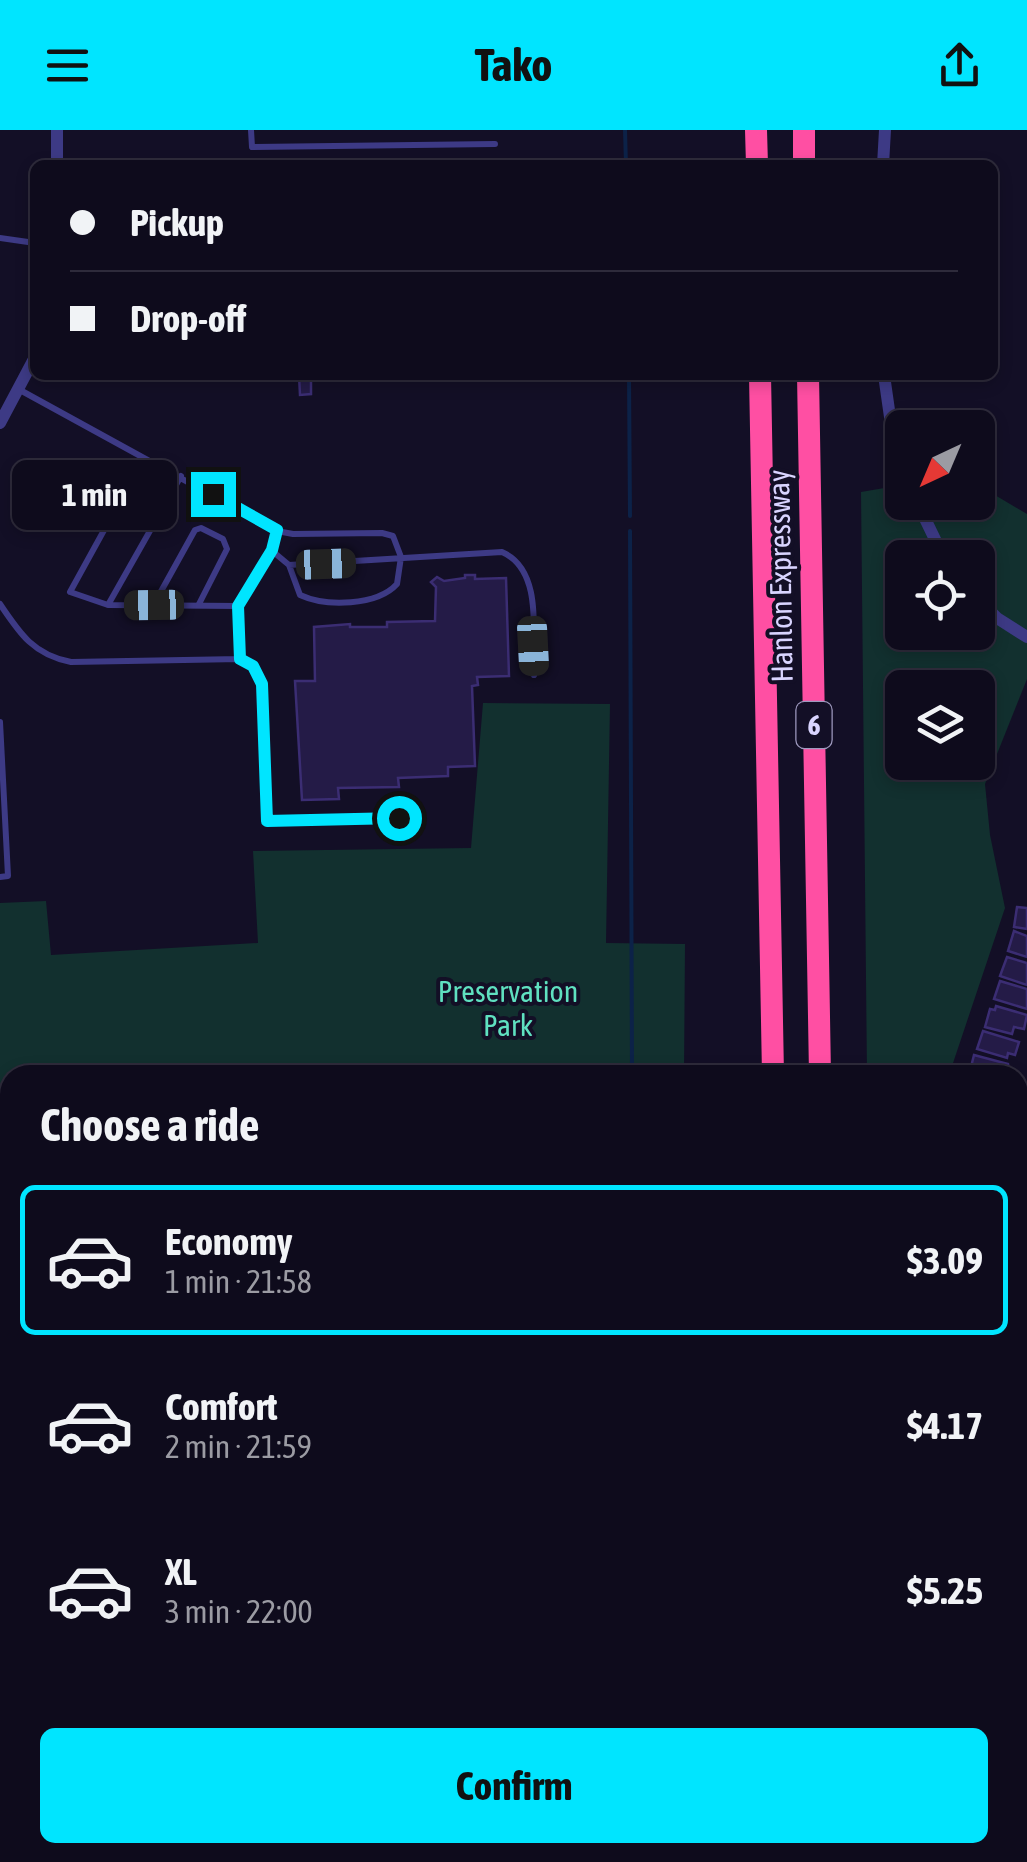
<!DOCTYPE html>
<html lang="en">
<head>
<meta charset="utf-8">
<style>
  :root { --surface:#0e0b1c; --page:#171425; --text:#f1f3f6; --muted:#9b9ba3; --line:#2e2b3b; --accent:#00e5ff }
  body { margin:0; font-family:"Asap Condensed",sans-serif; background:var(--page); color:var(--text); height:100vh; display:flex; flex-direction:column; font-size:38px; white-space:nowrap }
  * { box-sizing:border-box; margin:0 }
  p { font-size:32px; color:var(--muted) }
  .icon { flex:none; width:55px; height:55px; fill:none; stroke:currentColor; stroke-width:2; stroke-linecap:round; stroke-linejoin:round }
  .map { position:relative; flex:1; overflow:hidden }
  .drawer { position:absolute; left:0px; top:935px; width:1028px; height:798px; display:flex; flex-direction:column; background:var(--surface); border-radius:30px 30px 0 0; box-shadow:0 5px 15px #0003,0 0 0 2px var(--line) }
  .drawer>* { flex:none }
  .banner { position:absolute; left:30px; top:30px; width:968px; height:220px; border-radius:15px; box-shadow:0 5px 15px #0003,0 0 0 2px var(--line); display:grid; align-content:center; height:220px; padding:0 40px; background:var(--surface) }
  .needle { width:65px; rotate:224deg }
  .controls { position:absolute; left:885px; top:280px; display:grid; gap:20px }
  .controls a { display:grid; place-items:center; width:110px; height:110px; border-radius:15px; background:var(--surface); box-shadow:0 5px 15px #0003,0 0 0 2px var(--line); font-size:50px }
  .end { position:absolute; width:45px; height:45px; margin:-22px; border:12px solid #00e5ff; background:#111; box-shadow:0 0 0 5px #111 }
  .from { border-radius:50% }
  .bubble { position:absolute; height:70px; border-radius:15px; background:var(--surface); box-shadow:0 5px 15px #0003,0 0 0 2px var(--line); font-size:32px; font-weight:700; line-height:70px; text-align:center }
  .car { position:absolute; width:30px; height:60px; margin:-30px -15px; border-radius:12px; box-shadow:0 0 8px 2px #0007; background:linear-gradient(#222 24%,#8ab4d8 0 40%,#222 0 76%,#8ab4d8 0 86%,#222 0) }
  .banner b { display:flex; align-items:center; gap:35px; height:95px; font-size:38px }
  .banner b+b { border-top:2px solid var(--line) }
  .banner i { width:25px; height:25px; background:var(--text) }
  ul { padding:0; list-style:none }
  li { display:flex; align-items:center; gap:30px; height:150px; margin:0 20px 15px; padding:0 20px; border:5px solid transparent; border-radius:15px }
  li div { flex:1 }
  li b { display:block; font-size:38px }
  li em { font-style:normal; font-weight:700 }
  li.selected { border-color:var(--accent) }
  li>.icon { width:90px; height:90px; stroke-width:1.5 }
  h2 { padding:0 40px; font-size:45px; line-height:120px }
  .primary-button { display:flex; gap:20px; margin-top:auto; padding:20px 40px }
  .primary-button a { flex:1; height:115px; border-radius:15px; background:var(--accent); color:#111; font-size:40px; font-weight:700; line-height:115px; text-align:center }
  header { display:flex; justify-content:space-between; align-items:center; height:130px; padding:0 40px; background:var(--accent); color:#111; font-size:45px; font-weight:700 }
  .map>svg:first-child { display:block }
  .green { fill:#12302f; fill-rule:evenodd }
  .water { fill:#0c2248 }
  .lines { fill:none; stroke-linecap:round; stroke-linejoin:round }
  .stream { stroke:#0c2248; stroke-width:4 }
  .building { fill:#241b47; stroke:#3b2d73; stroke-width:2.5 }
  .service { stroke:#3d3a85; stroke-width:6 }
  .minor { stroke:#3d3a85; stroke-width:12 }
  .motorway { stroke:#ff4fa3; stroke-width:22 }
  .route { stroke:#00e5ff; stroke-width:12 }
  .labels { text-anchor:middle; stroke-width:8; stroke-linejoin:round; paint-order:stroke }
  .shield { fill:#130f26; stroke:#9e99be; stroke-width:2.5 }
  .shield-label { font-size:28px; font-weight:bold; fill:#d9d4ff }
  .street-label { font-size:30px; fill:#d9d4ff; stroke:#130f26 }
  .park-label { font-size:30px; fill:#5fe0c0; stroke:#130f26 }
</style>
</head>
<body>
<header><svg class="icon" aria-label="menu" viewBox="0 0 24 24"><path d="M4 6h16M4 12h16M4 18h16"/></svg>Tako<svg class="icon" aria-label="share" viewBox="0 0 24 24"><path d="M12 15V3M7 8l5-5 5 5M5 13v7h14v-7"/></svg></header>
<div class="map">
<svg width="1027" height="1732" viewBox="0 0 1027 1732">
  <rect width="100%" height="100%" fill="#130f26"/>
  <!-- green -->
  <path class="green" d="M 902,355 L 902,372 L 978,372 L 978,355 L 1027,384 L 1027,549 L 985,654 L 990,705 L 1005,778 L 949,945 L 867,945 L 861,362 ZM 902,428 L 978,428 L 978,502 L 902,502 ZM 902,558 L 978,558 L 978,632 L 902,632 Z
    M 483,573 L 610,574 L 606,813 L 685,814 L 684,945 L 10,945 L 10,1715 L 0,1711 L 0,773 L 46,771 L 51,825 L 258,813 L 253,721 L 471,718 Z
    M 691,1722 L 691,1732 L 59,1732 L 32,1723 Z"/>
  <!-- water -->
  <path class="water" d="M 459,1723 L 567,1723 L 569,1732 L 461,1732 Z"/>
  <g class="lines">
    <!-- stream -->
    <path class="stream" d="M 625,0 L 626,35
      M 629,245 L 630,386
      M 630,401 L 632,945
      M 0,1027 L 10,1033
      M 0,1483 L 10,1483
      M 301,1722 L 302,1732"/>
  </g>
  <!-- building -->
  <path class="building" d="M 299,245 L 311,245 L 311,264 L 300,265 Z
    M 465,445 L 475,445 L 475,449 L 506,448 L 509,546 L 477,547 L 478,555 L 472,556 L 475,636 L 448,637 L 448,646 L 398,648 L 399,657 L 338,658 L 339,669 L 302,670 L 295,551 L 315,551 L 314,497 L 350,494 L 350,497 L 387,497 L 387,492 L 435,491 L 436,457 L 431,452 L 437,447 L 444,451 L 465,448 Z
    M 1017,777 L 1027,778 L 1027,799 L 1014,797 Z
    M 1014,801 L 1027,806 L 1027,827 L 1008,821 Z
    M 1007,827 L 1027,833 L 1027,855 L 1000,846 Z
    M 1000,851 L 1027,859 L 1027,879 L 994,869 Z
    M 996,876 L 1027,885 L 1024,899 L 1014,897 L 1012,904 L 985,897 L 990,879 L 995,880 Z
    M 983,901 L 1019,912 L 1015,925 L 1008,923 L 1007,928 L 977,919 Z
    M 974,925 L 1008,934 L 1010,945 L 969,945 Z
    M 1018,1707 L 1025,1718 L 1003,1732 L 993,1732 L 987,1722 L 1018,1722 Z"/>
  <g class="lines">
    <!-- service -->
    <path class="service" d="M 251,0 L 252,17 L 495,14
      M 0,108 L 35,113
      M 20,260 L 277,401 L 293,404 L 382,403 L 393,406 L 401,427 L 397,454 C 377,476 326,477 300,465 L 289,435 L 271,420
      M 130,353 L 70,462 L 108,475 L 181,346
      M 289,435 L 502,422 C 544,440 532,506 534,545
      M 0,474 C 20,504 34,525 71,532 L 240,529
      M 154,474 L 195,400 L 201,398 L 223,409 L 227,419 L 199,474
      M 108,475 L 239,476 L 271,420 L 277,401
      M 239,476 L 240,529 L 253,536 L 262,554 L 267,691 L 399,688
      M 0,592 L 8,746 L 0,747"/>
    <!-- minor -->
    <path class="minor" d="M 57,0 L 57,35
      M 883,35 L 885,0
      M 884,245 L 890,287 L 902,328
      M 0,293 L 35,227
      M 917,372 L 944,428
      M 978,469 L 997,488 L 1027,507"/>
    <!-- motorway -->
    <path class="motorway" d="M 756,0 L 757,35
      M 804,0 L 804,35
      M 760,245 L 773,945
      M 808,245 L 820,945
      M 786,1722 L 786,1732
      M 834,1722 L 834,1732"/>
  </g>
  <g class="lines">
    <!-- route -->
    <path class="route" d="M 213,364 L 277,400 L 272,420 L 238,476 L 240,529 L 253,536 L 262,554 L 267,691 L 399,688"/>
  </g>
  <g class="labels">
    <!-- shield labels -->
    <rect class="shield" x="796.5" y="572" width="35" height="46" rx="8"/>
    <g class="shield-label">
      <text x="814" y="605">6</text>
    </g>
    <!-- street labels -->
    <g class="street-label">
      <text transform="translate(781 446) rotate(-91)" y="10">Hanlon Expressway</text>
    </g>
    <!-- park labels -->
    <g class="park-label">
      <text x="508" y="872">Preservation<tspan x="508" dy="34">Park</tspan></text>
    </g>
  </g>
</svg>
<div class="controls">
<a><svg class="needle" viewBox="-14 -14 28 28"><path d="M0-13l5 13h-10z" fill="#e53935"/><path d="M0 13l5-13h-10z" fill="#9b9ba3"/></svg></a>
<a><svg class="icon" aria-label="locate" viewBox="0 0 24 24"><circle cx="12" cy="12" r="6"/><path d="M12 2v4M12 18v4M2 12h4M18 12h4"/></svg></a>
<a><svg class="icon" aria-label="layers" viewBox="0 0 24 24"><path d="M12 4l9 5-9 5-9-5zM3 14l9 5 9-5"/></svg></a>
</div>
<i class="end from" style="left:399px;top:688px"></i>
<i class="end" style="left:213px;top:364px"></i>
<div class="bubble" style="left:12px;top:330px;width:165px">1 min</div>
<i class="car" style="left:326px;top:434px;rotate:88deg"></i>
<i class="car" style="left:154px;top:475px;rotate:269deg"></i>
<i class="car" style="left:533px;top:516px;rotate:177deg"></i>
<div class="banner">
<b><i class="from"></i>Pickup</b>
<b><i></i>Drop-off</b>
</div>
<section class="drawer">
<h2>Choose a ride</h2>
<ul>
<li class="selected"><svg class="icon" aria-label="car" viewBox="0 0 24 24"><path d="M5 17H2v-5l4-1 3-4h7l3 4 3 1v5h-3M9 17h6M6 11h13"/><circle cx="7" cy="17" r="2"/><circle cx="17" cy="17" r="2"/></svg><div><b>Economy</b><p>1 min · 21:58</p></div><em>$3.09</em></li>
<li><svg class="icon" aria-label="car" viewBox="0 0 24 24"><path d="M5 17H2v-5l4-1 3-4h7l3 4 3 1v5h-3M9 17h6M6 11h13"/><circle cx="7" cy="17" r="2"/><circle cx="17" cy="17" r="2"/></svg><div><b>Comfort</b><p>2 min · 21:59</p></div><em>$4.17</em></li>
<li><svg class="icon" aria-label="car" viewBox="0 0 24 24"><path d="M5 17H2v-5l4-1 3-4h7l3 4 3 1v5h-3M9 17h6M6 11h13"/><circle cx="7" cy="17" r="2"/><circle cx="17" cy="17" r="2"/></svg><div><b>XL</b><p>3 min · 22:00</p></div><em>$5.25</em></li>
</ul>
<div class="primary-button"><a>Confirm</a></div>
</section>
</div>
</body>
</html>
